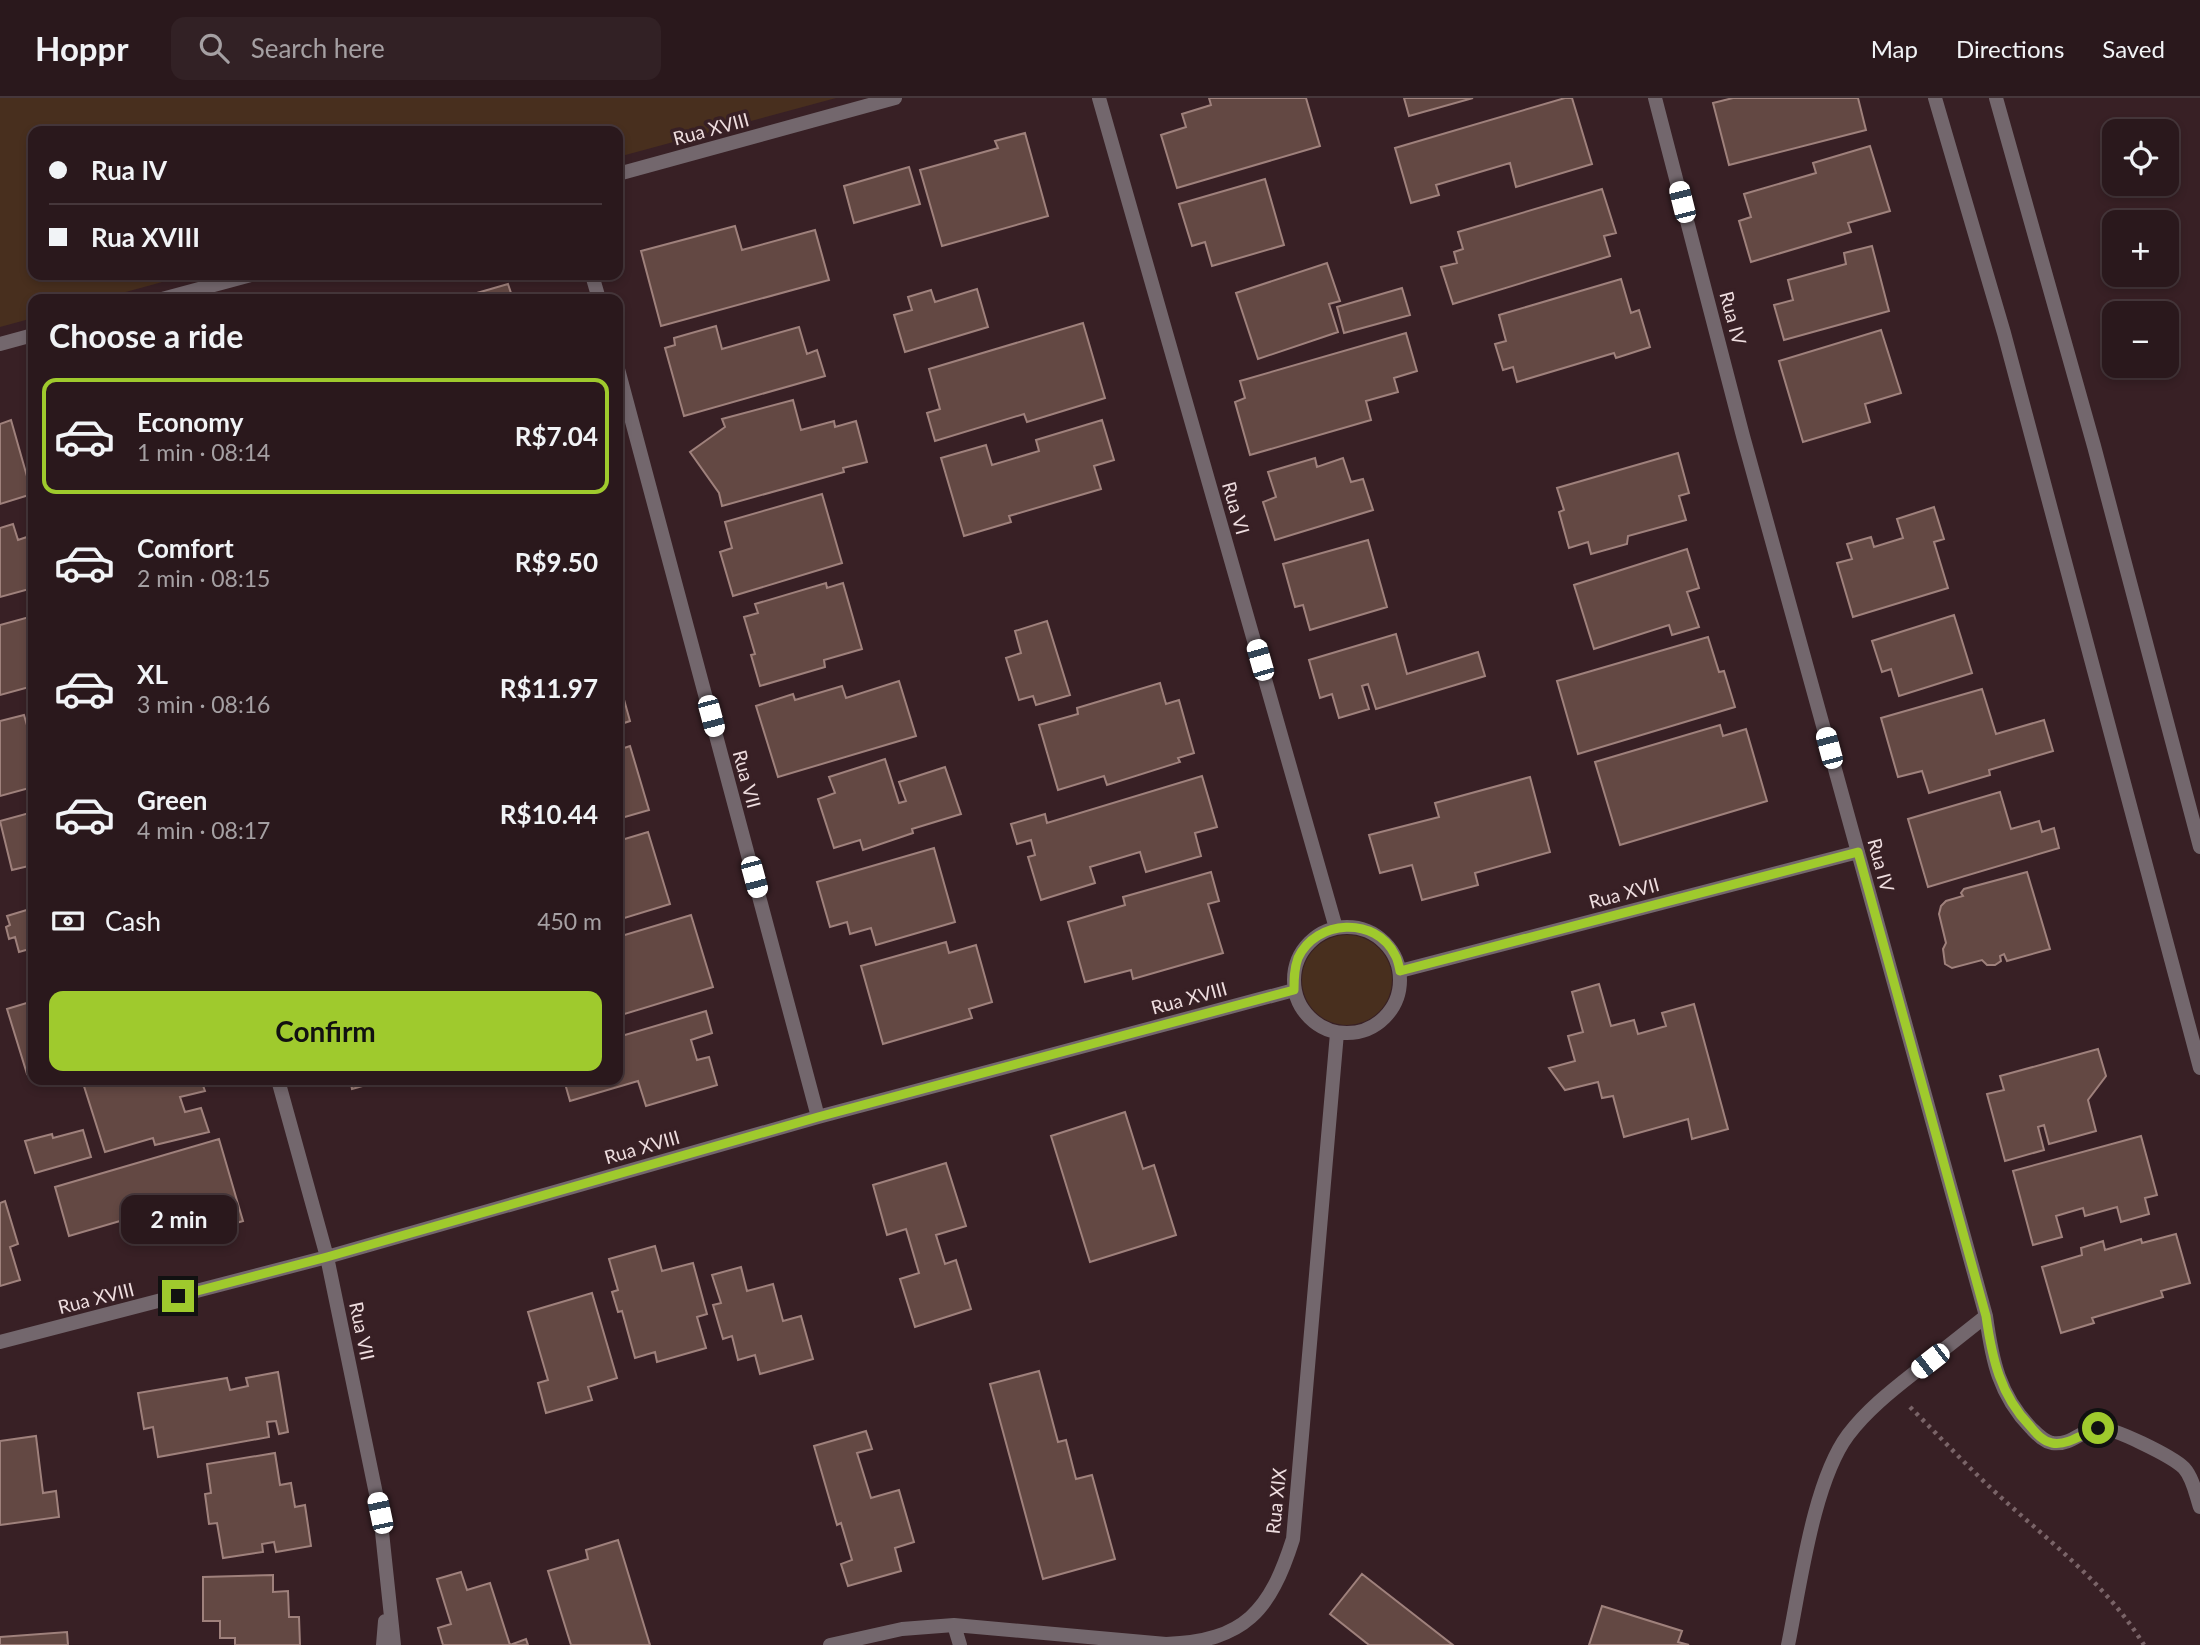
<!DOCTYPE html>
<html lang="en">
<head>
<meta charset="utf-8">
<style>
  :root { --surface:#2a181c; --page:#322125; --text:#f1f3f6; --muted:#a5a0a3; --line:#46373b; --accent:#9fca2d }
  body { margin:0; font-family:Lato,sans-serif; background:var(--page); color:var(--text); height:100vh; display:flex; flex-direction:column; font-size:26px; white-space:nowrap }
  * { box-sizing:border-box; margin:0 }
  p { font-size:23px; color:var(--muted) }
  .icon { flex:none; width:38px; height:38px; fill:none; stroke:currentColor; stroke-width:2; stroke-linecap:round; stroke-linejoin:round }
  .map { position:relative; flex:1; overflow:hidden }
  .drawer { position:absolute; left:28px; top:196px; width:595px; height:791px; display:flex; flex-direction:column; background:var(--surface); border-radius:14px; box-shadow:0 4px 10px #0003,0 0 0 2px var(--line) }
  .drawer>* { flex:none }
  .hud { position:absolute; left:28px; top:28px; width:595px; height:154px; border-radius:14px; box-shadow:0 4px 10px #0003,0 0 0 2px var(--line); display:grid; align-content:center; height:154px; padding:0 21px; background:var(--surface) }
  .controls { position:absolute; left:2102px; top:21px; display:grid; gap:14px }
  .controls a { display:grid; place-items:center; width:77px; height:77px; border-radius:14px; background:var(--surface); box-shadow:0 4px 10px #0003,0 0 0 2px var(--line); font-size:35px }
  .end { position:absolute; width:32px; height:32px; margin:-16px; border:9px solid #9fca2d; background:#111; box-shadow:0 0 0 4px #111 }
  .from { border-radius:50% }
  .bubble { position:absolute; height:49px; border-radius:14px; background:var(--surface); box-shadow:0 4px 10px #0003,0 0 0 2px var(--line); font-size:23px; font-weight:700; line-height:49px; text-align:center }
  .car { position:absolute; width:21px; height:42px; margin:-21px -10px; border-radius:9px; box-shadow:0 0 5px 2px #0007; background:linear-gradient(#fff 24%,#345 0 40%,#fff 0 76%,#345 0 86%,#fff 0) }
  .hud b { display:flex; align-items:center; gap:24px; height:66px; font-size:26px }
  .hud b+b { border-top:2px solid var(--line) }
  .hud i { width:18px; height:18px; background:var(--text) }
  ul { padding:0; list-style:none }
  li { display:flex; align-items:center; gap:21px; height:116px; margin:0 14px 10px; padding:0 7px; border:4px solid transparent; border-radius:14px }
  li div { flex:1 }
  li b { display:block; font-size:26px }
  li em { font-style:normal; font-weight:700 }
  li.current { border-color:var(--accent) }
  li>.icon { width:63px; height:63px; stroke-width:1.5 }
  h2 { padding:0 21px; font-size:32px; line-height:84px }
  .pay { display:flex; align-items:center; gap:18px; height:77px; padding:0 21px; font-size:26px }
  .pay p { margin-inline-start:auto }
  .action { display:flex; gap:14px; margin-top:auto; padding:14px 21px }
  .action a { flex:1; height:80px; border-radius:14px; background:var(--accent); color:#111; font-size:28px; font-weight:700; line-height:80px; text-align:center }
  header { display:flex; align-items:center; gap:42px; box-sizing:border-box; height:98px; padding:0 35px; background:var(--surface); border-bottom:2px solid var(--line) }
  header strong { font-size:33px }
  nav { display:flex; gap:38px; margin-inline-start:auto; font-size:24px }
  .search { width:490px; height:63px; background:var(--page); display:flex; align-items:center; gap:18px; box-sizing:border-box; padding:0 24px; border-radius:14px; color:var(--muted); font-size:26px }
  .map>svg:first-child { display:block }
  .green { fill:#482f1e }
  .building { fill:#634843; stroke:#9f817c; stroke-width:2 }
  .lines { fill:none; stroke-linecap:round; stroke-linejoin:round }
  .path { stroke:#7a6468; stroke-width:4.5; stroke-dasharray:3.5 5; stroke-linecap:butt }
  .street { stroke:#73676d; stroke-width:14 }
  .route { stroke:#9fca2d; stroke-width:9 }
  .labels { text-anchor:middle; stroke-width:7; stroke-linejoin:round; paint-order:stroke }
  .street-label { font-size:19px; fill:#eedddf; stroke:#382025 }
</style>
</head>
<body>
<header>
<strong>Hoppr</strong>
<div class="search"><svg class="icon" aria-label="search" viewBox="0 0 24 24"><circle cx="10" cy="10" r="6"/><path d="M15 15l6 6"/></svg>Search here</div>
<nav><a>Map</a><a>Directions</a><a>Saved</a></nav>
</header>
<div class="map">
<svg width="2200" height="1547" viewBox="0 0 2200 1547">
  <rect width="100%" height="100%" fill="#382025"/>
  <!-- green -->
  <path class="green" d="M 0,0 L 836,0 L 618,59 L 618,33 L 33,33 L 33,177 L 188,177 L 100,201 L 33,201 L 33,220 L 0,229 Z
    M1302 882a45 45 0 1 1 90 0a45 45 0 1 1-90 0Z"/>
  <!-- building -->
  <path class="building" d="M 1209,0 L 1306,0 L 1320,48 L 1177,90 L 1161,37 L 1186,29 L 1182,16 L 1211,7 Z
    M 1404,0 L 1473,0 L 1409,18 Z
    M 1565,0 L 1572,0 L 1592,66 L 1516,89 L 1510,65 L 1436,87 L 1439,97 L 1411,105 L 1395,50 Z
    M 1733,0 L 1858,0 L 1866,32 L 1729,67 L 1713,5 Z
    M 1025,35 L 1048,118 L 942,148 L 920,72 L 998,50 L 995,43 Z
    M 1870,48 L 1890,113 L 1848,125 L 1851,134 L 1751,164 L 1739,123 L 1751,119 L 1744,96 L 1816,75 L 1813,65 Z
    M 909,69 L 920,106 L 854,125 L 844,88 Z
    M 1265,81 L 1284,147 L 1212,168 L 1205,144 L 1192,148 L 1179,106 Z
    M 1602,91 L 1616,135 L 1604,138 L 1610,158 L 1453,206 L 1441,169 L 1457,165 L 1454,154 L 1463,151 L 1458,134 Z
    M 735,128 L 742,152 L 815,132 L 829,182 L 661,228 L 641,153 Z
    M 1872,148 L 1889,213 L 1784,242 L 1774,207 L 1793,202 L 1788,182 L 1846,166 L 1844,155 Z
    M 1327,165 L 1340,203 L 1329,206 L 1338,234 L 1258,261 L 1236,195 Z
    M 1621,181 L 1631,215 L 1639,212 L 1650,249 L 1616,260 L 1614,255 L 1517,284 L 1513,269 L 1503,272 L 1495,246 L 1506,243 L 1499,217 Z
    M 508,186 L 513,201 L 456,201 Z
    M 1402,190 L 1410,217 L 1344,235 L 1337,209 Z
    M 977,191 L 988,229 L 905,254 L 894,217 L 912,212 L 908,199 L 931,192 L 935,204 Z
    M 1083,225 L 1105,300 L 1027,324 L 1024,316 L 935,343 L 927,315 L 940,311 L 929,271 Z
    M 716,228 L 722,251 L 799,229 L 807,256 L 817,252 L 825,278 L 684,318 L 665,250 L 675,247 L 674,240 Z
    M 1881,232 L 1901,295 L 1865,306 L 1870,324 L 1803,344 L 1779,263 Z
    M 1406,235 L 1417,273 L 1394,280 L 1398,294 L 1366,303 L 1371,322 L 1250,357 L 1235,304 L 1245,300 L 1240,283 Z
    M 793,302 L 801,332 L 834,323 L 835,329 L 856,323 L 867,364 L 843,370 L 844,374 L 722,408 L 719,395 L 690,354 L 725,329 L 722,321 Z
    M 11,322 L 32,396 L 0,406 L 0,326 Z
    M 1102,322 L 1114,362 L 1094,368 L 1101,391 L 1009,418 L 1011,424 L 964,438 L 941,360 L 986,347 L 992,367 L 1039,353 L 1036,342 Z
    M 1678,355 L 1689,395 L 1679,398 L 1686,422 L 1628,438 L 1627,446 L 1591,456 L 1588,444 L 1569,450 L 1559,414 L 1564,412 L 1557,390 Z
    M 1315,360 L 1317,369 L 1343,360 L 1351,384 L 1363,381 L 1373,412 L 1275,442 L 1263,404 L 1276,399 L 1268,374 Z
    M 822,396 L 842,465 L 733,498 L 720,454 L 732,450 L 725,424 Z
    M 1934,409 L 1944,441 L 1934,444 L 1948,490 L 1853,519 L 1837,465 L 1852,461 L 1847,446 L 1871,439 L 1874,449 L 1903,440 L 1897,421 Z
    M 13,426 L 18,442 L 33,437 L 33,490 L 0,499 L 0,430 Z
    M 1368,442 L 1387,509 L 1310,532 L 1303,507 L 1295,509 L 1283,466 Z
    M 1687,451 L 1699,490 L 1687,494 L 1699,529 L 1672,537 L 1669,527 L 1594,551 L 1574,487 Z
    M 826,485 L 827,490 L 843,485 L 862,551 L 824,562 L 825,569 L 760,588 L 751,557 L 755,556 L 744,519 L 758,515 L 755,506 Z
    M 1954,517 L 1972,575 L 1899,598 L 1891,571 L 1882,574 L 1872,543 Z
    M 33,518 L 33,588 L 0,597 L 0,527 Z
    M 1047,523 L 1070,597 L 1036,607 L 1033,598 L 1019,602 L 1006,560 L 1021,555 L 1015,533 Z
    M 1396,536 L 1407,576 L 1478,554 L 1485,578 L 1376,611 L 1368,586 L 1362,588 L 1369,611 L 1339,620 L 1332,596 L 1320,600 L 1309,562 Z
    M 1708,539 L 1719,574 L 1724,573 L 1735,609 L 1578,656 L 1557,583 Z
    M 618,580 L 630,623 L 618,627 Z
    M 899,583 L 916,638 L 778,679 L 756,608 L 793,596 L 795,602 L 842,588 L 846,600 Z
    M 1160,585 L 1166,606 L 1179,602 L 1194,655 L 1178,660 L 1180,664 L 1107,687 L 1104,678 L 1058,692 L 1039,627 L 1078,616 L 1077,610 Z
    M 1982,591 L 1996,636 L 2044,622 L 2053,653 L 1989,672 L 1990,677 L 1929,695 L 1922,673 L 1898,679 L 1881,620 Z
    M 24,617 L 31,641 L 33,641 L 33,689 L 0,698 L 0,623 Z
    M 1720,627 L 1723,638 L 1746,631 L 1767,703 L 1620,747 L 1595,664 Z
    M 630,648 L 649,712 L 618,721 L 618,652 Z
    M 885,661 L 899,705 L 906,703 L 899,684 L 945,669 L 961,716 L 912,731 L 913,735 L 863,752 L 860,742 L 834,750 L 818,701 L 835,695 L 829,679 Z
    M 1202,678 L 1217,729 L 1195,735 L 1201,758 L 1146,774 L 1140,754 L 1090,769 L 1095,785 L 1041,802 L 1028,759 L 1035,757 L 1031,742 L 1017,746 L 1011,726 L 1045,716 L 1047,725 Z
    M 1530,679 L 1550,754 L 1475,775 L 1478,787 L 1422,802 L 1412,767 L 1380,775 L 1369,737 L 1439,719 L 1435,705 Z
    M 2000,694 L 2011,731 L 2039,723 L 2042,734 L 2054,730 L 2059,750 L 1928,789 L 1908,721 Z
    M 33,714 L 33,767 L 12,772 L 0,723 Z
    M 648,734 L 670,806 L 618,822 L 618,743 Z
    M 934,750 L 955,824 L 876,847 L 871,830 L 850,836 L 847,824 L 830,829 L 817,784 Z
    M 1211,774 L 1219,803 L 1208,806 L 1223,855 L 1133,881 L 1131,872 L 1085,884 L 1068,824 L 1125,807 L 1123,799 Z
    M 2027,774 L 2050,851 L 2007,863 L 2004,856 L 2000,858 L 2001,863 L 1995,867 L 1987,867 L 1982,862 L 1952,870 L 1945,866 L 1943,851 L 1946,845 L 1939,816 L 1941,808 L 1946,803 L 1963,798 L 1961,795 L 1964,791 Z
    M 33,810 L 33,850 L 19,854 L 15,839 L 9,841 L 6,829 L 10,827 L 7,818 Z
    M 691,817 L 713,889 L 618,918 L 618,839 Z
    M 946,844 L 949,855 L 976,847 L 992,904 L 969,911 L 972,920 L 883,946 L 861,868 Z
    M 1599,886 L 1611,928 L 1634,922 L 1638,936 L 1666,928 L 1662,915 L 1694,906 L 1728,1031 L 1692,1041 L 1688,1021 L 1624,1039 L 1613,998 L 1602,1000 L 1598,984 L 1565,992 L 1549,970 L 1575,963 L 1568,938 L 1583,934 L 1572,894 Z
    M 33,903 L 33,974 L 27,976 L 7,911 Z
    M 706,913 L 712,935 L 691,942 L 697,962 L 709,959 L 717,987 L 646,1008 L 638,983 L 570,1003 L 564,982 L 618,982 L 618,939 Z
    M 2098,951 L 2106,978 L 2088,1002 L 2096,1033 L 2049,1046 L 2044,1027 L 2038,1029 L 2044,1052 L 2005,1063 L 1987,996 L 2004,992 L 2000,978 Z
    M 82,982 L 201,982 L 205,993 L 180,999 L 185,1014 L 201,1010 L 209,1034 L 155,1047 L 153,1040 L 105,1054 Z
    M 350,982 L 384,982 L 352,991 Z
    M 1125,1014 L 1143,1071 L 1154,1067 L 1176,1137 L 1090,1164 L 1051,1038 Z
    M 83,1032 L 91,1059 L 35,1075 L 25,1043 L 52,1036 L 53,1040 Z
    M 2141,1038 L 2157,1097 L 2145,1100 L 2149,1116 L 2121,1124 L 2117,1109 L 2085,1118 L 2083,1110 L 2056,1118 L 2062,1139 L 2033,1147 L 2013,1073 Z
    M 219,1041 L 243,1123 L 171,1144 L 161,1111 L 69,1138 L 55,1089 Z
    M 946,1065 L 966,1128 L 936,1137 L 945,1166 L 956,1162 L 971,1211 L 915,1229 L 900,1181 L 919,1175 L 906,1131 L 887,1137 L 873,1087 Z
    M 5,1103 L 18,1146 L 10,1149 L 20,1182 L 0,1188 L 0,1105 Z
    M 2176,1136 L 2190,1185 L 2161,1193 L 2163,1199 L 2092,1220 L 2094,1225 L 2061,1235 L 2042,1169 L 2082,1157 L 2081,1150 L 2103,1143 L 2105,1152 L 2141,1141 L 2142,1145 Z
    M 655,1148 L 662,1173 L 693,1165 L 707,1216 L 697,1219 L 706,1250 L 657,1264 L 655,1254 L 635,1260 L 622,1213 L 618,1214 L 612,1194 L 618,1192 L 609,1161 Z
    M 741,1169 L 747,1193 L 773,1186 L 783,1223 L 801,1218 L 813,1261 L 760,1276 L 755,1257 L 738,1262 L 732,1238 L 723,1241 L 713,1207 L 721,1205 L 712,1177 Z
    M 592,1195 L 617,1280 L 588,1289 L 592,1302 L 546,1315 L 538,1285 L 548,1282 L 528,1214 Z
    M 1039,1273 L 1058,1344 L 1066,1342 L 1076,1381 L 1092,1377 L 1115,1461 L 1043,1481 L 990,1286 Z
    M 278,1274 L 288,1334 L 279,1336 L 276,1323 L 267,1324 L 269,1339 L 158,1359 L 153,1329 L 144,1331 L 138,1295 L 227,1280 L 230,1292 L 248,1288 L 246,1280 Z
    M 866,1333 L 872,1351 L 857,1355 L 871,1400 L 899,1392 L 914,1444 L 895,1450 L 901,1473 L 848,1488 L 841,1466 L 852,1462 L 841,1425 L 837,1427 L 814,1348 Z
    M 36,1338 L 43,1395 L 56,1393 L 59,1419 L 0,1427 L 0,1343 Z
    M 275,1355 L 280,1387 L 291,1385 L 295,1409 L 305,1407 L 311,1448 L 276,1454 L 274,1444 L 262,1446 L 263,1454 L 223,1460 L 217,1425 L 209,1426 L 205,1396 L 211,1395 L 207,1366 Z
    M 618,1442 L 650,1547 L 571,1547 L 548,1473 L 588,1461 L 586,1452 Z
    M 461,1474 L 467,1492 L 490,1485 L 510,1547 L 526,1541 L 528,1547 L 443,1547 L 438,1530 L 451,1526 L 437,1481 Z
    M 1362,1476 L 1453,1547 L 1369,1547 L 1330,1516 Z
    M 273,1477 L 273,1494 L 288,1493 L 289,1519 L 299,1519 L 300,1547 L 235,1547 L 235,1540 L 220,1540 L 220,1523 L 203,1523 L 203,1479 Z
    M 1602,1508 L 1682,1533 L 1678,1544 L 1689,1547 L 1589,1547 Z
    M 67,1534 L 68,1547 L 0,1547 L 0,1539 Z"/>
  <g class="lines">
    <!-- path -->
    <path class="path" d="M 1910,1309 C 1938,1337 1965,1366 1994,1393 C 2047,1442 2106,1485 2144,1547"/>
    <!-- street -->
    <path class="street" d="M 1099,0 L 1336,830
      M 1655,0 L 1743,338 L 1986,1218 C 1992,1262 1999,1297 2031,1330 C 2037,1336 2043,1343 2052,1345 C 2070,1348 2082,1332 2097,1330 C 2112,1328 2173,1359 2184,1370 C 2193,1380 2196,1397 2200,1409
      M 1935,0 L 2004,235 L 2200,970
      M 1996,0 L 2094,348 L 2200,749
      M 618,76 L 895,0
      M 592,177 L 599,201
      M 162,201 L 251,177
      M 0,246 L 33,237
      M 618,271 L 818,1019
      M1294 882a53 53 0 1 1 106 0a53 53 0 1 1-106 0Z
      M 1400,873 L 1858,754
      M 278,982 L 327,1159 L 380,1415 L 394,1547
      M 0,1244 L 327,1159 L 818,1019 L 1294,892
      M 954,1527 L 960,1547
      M 383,1547 L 385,1523
      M 830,1547 L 902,1531 L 954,1527 L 1166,1546 C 1245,1543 1270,1513 1293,1441 L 1337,935
      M 1788,1547 C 1800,1489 1813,1384 1848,1337 C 1866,1313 1891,1293 1914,1275 C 1938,1256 1962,1237 1986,1218"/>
  </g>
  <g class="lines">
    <!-- route -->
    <path class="route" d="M 178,1198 L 327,1159 L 818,1019 L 1294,892 C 1294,881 1294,871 1298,860 C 1316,821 1376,818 1395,857 C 1398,862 1399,868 1400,873 L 1858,754 L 1986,1218 C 1992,1260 2000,1297 2030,1328 C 2036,1335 2042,1343 2052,1345 C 2068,1348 2084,1335 2098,1330"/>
  </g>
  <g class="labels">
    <!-- street labels -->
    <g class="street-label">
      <text transform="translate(711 31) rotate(-15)" y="7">Rua XVIII</text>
      <text transform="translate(1733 220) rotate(75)" y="7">Rua IV</text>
      <text transform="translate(1236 410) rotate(74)" y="7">Rua VI</text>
      <text transform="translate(747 681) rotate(75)" y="7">Rua VII</text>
      <text transform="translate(1881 767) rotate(75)" y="7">Rua IV</text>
      <text transform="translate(1624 795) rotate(-15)" y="7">Rua XVII</text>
      <text transform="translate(1189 900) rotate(-15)" y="7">Rua XVIII</text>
      <text transform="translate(642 1049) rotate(-16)" y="7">Rua XVIII</text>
      <text transform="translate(96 1200) rotate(-14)" y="7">Rua XVIII</text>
      <text transform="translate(362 1233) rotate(78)" y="7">Rua VII</text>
      <text transform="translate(1276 1403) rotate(-84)" y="7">Rua XIX</text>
    </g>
  </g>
</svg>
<div class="controls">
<a><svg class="icon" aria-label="locate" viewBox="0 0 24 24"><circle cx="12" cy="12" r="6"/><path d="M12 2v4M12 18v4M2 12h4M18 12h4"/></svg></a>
<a>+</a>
<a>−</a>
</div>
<i class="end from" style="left:2098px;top:1330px"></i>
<i class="end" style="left:178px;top:1198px"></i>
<div class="bubble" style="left:121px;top:1097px;width:116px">2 min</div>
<i class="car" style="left:1682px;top:104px;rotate:346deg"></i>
<i class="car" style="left:1260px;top:562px;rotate:344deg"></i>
<i class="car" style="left:711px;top:618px;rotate:165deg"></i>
<i class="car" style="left:1829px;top:650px;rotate:345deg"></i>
<i class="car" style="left:754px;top:779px;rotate:165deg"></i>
<i class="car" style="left:1930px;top:1263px;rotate:232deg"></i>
<i class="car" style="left:380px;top:1415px;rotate:348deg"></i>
<div class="hud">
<b><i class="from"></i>Rua IV</b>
<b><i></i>Rua XVIII</b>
</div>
<section class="drawer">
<h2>Choose a ride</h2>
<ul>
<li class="current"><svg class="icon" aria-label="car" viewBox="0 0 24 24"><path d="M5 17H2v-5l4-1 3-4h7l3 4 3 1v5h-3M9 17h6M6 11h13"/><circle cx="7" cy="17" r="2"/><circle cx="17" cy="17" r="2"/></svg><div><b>Economy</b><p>1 min · 08:14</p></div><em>R$7.04</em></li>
<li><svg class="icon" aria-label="car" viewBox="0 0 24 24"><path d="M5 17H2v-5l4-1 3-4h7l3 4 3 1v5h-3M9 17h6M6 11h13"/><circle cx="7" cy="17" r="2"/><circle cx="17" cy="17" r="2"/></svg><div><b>Comfort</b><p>2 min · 08:15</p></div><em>R$9.50</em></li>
<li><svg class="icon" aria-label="car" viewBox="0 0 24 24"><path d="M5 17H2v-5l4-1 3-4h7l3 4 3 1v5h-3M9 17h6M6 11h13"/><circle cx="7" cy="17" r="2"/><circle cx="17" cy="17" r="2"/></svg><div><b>XL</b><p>3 min · 08:16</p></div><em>R$11.97</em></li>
<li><svg class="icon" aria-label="car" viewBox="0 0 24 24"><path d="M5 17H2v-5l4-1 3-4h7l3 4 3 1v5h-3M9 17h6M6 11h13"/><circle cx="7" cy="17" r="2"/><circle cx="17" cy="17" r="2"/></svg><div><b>Green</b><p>4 min · 08:17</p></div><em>R$10.44</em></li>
</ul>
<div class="pay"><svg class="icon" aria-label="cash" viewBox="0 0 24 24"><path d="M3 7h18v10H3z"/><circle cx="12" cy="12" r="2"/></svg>Cash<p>450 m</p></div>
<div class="action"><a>Confirm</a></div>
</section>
</div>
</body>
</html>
